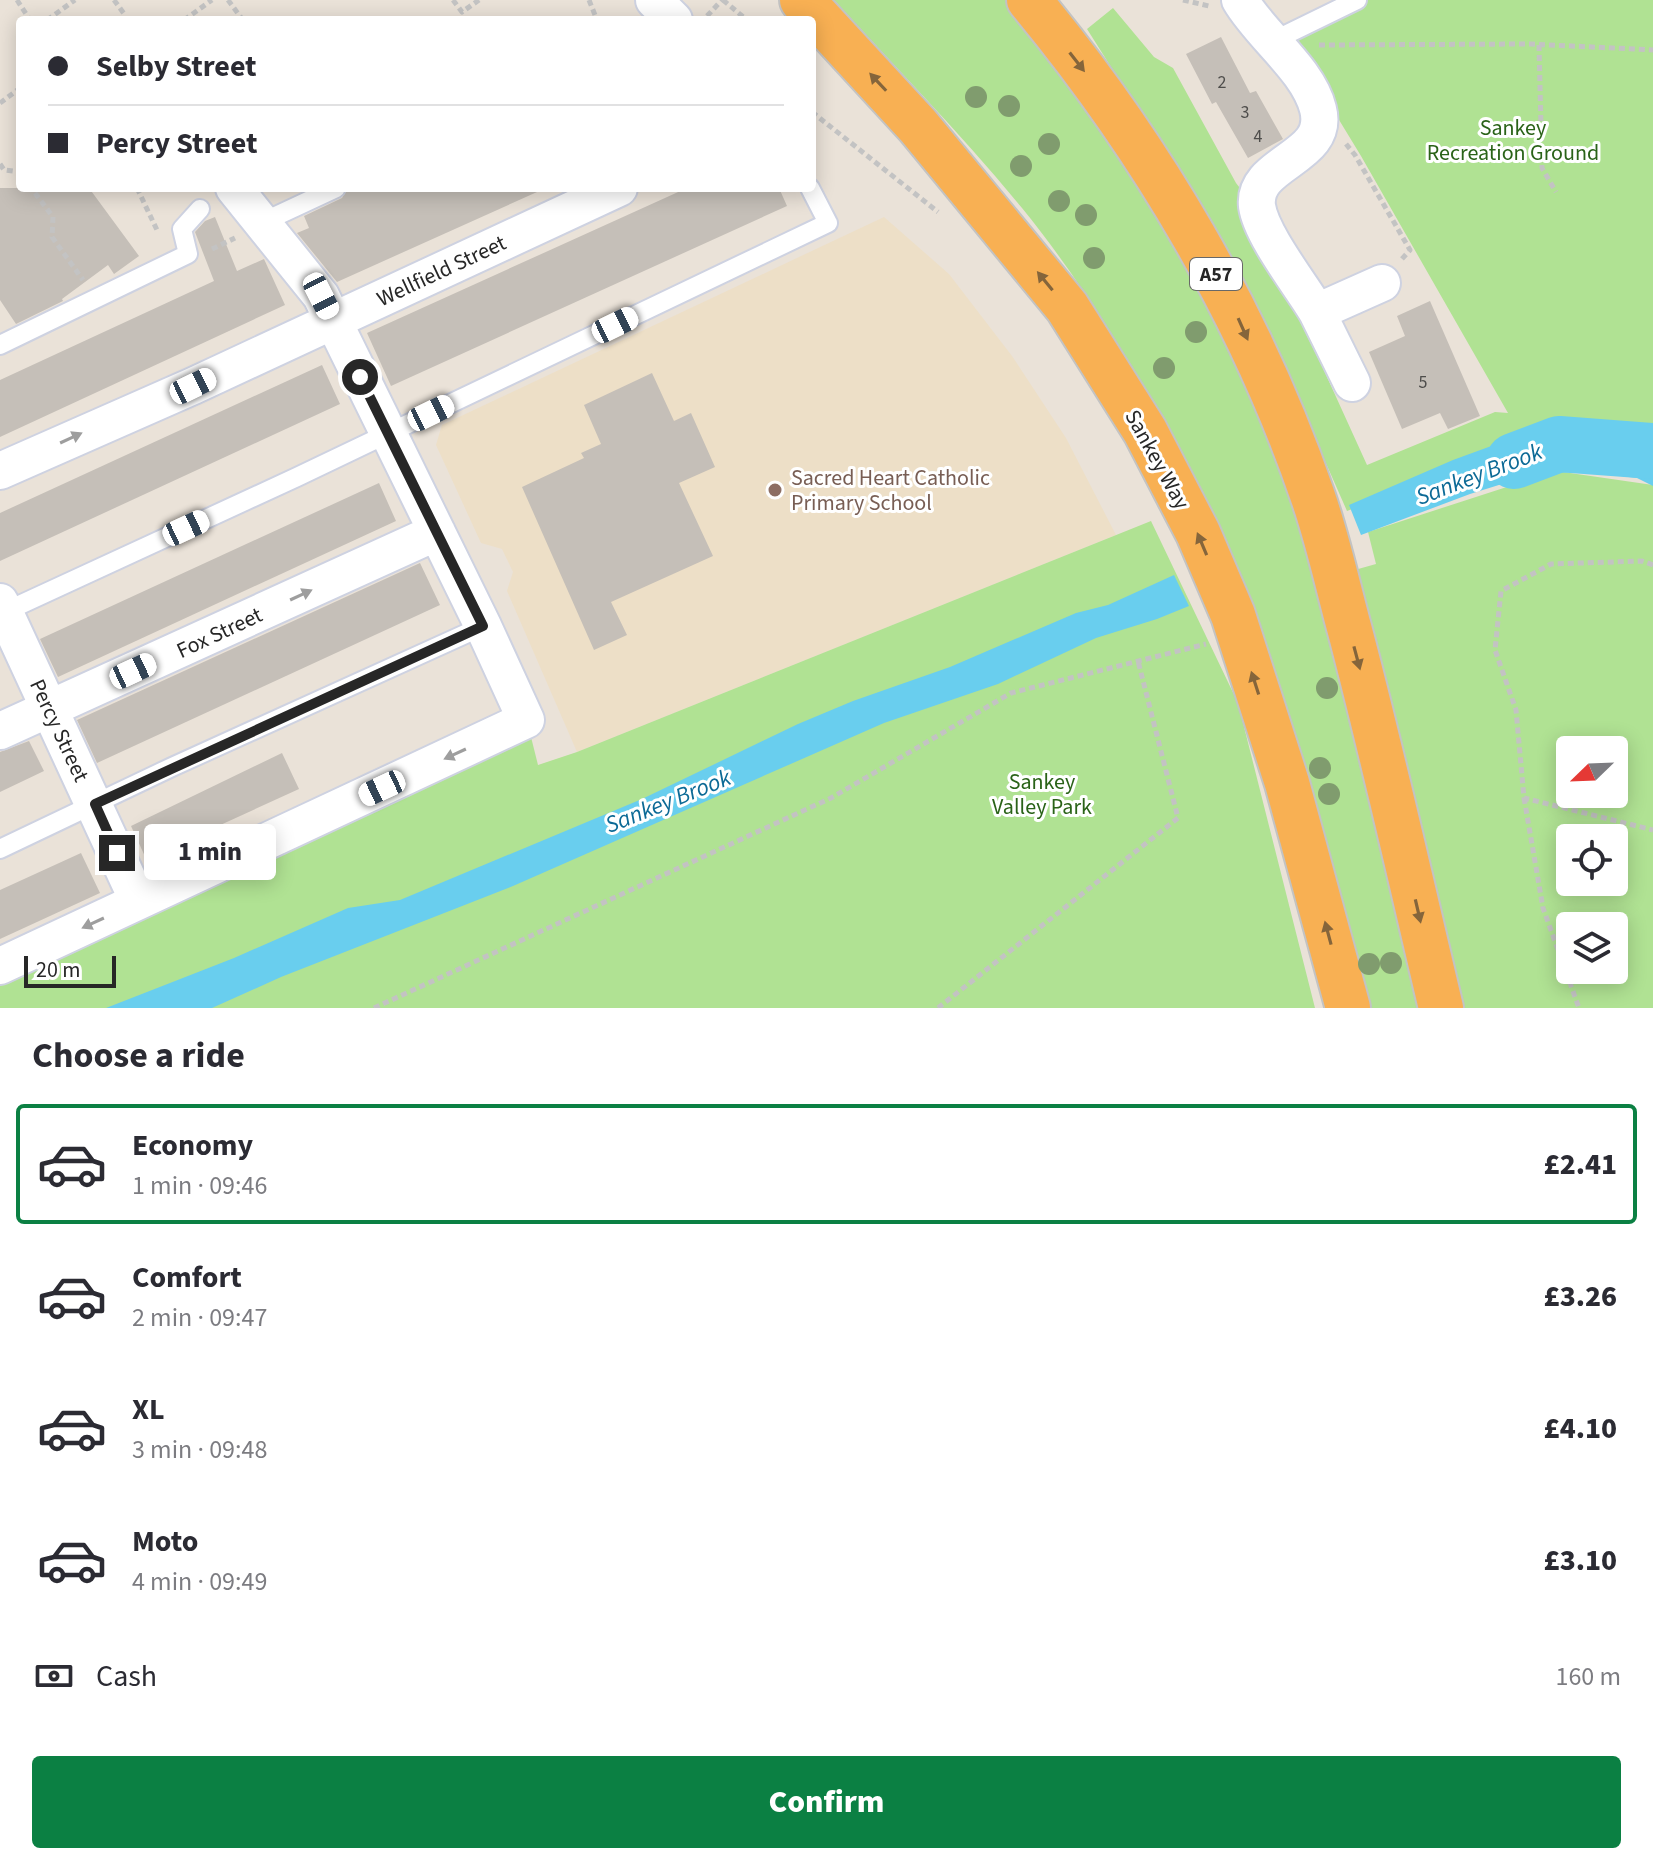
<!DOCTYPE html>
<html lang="en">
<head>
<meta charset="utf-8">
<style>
  :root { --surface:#fff; --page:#f2f2f3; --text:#2b2b33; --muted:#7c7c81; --line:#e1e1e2; --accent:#0b8043 }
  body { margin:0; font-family:"Source Sans 3",sans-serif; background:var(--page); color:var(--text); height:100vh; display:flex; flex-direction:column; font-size:30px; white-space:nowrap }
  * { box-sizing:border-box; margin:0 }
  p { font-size:26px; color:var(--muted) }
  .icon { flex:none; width:44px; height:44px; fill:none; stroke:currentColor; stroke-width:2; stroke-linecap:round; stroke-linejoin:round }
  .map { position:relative; height:1008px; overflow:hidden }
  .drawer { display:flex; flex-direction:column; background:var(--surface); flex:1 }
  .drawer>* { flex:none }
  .guide { position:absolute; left:16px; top:16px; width:800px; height:176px; border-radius:8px; box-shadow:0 4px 20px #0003; display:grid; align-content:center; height:176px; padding:0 32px; background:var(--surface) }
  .needle { width:52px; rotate:247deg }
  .tools { position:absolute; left:1556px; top:736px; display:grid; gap:16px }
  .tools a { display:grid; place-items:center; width:72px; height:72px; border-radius:8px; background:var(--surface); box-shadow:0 4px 20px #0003; font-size:40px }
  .scale { position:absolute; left:24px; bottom:20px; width:92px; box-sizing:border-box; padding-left:8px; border:4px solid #272727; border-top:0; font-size:22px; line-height:28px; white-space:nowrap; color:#272727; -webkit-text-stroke:6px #fff; paint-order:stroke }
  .end { position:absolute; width:36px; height:36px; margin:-18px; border:10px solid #272727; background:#fff; box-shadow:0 0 0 4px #fff }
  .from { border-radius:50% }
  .bubble { position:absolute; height:56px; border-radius:8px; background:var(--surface); box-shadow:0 4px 20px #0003; font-size:26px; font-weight:800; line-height:56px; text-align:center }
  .car { position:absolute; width:24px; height:48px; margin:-24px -12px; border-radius:10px; box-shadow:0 0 6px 2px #0007; background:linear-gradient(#fff 24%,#345 0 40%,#fff 0 76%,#345 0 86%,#fff 0) }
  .guide b { display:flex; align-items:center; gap:28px; height:76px; font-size:30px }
  .guide b+b { border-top:2px solid var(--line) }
  .guide i { width:20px; height:20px; background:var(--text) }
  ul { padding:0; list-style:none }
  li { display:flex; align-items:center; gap:24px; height:120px; margin:0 16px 12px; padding:0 16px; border:4px solid transparent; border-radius:8px }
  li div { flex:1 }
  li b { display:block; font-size:30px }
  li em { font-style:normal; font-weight:800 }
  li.on { border-color:var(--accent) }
  li>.icon { width:72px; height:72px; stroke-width:1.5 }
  h2 { padding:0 32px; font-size:36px; line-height:96px }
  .pay { display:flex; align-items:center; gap:20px; height:88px; padding:0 32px; font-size:30px }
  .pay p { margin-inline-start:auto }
  .primary-button { display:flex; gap:16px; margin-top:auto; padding:16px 32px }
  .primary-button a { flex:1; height:92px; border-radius:8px; background:var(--accent); color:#fff; font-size:32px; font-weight:800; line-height:92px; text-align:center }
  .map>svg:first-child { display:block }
  .education { fill:#eddfc7 }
  .green { fill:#b0e293; fill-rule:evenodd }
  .water { fill:#69ceee }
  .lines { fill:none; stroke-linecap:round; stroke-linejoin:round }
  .river { stroke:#69ceee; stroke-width:56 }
  .building { fill:#c5bfb8 }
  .service-casing { stroke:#ced2e1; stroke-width:22 }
  .minor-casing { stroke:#ced2e1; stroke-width:40 }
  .trunk-casing { stroke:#c3c3c3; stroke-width:48 }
  .path { stroke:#c3c3c3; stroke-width:5; stroke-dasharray:6 4; stroke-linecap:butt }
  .service { stroke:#fff; stroke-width:18 }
  .minor { stroke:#fff; stroke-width:36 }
  .trunk { stroke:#f8b053; stroke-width:44 }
  .tree { fill:#809c6e }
  .oneway { fill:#85653b }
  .oneway2 { fill:#9e9e9e }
  .route { stroke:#272727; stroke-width:10 }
  .education-dot { fill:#8d6e63; stroke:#fff; stroke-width:3 }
  .labels { text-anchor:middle; stroke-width:6; stroke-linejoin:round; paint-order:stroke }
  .number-label { font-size:18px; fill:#4e4d4b }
  .shield { fill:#fff; stroke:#686868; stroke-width:2 }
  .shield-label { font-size:20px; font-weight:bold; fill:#272727 }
  .park-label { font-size:22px; fill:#2a6318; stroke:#fff }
  .street-label { font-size:22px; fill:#272727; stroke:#fff }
  .education-label { font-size:22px; fill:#785e54; stroke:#fff; text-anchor:start }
  .water-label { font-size:24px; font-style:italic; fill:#0c6a96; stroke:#fff }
</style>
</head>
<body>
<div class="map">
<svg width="1653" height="1008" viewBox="0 0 1653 1008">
  <rect width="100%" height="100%" fill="#eae2d8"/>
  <!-- education -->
  <path class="education" d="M 884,217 L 949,274 L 1012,356 L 1066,438 L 1116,535 L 577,752 L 507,591 L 513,572 L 502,549 L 481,543 L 436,445 L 442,425 Z"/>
  <!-- green -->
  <path class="green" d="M 834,0 L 1008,0 L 1052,54 L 1165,221 L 1257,397 L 1297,510 L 1424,1008 L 1363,1008 L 1158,412 C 1117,341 1074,272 1022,208 C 963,136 897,69 834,0 Z
    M 1366,0 L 1653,0 L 1653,443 L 1552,438 L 1500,452 L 1347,511 L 1262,318 L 1214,230 L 1087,29 L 1113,8 L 1154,57 L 1173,68 L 1236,183 L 1271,228 L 1278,277 L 1322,366 L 1367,465 L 1495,412 L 1508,413 L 1361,156 L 1288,36 Z
    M 1556,471 L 1653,485 L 1653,1008 L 1458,1008 L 1351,571 L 1376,564 L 1368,532 ZM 1570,750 L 1614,750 L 1614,794 L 1570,794 ZM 1570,838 L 1614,838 L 1614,882 L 1570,882 ZM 1570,926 L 1614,926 L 1614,970 L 1570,970 Z
    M 1151,521 L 1238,703 L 1315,1008 L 0,1008 L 0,978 L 530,733 L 538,765 L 577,752 Z"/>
  <!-- water -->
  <path class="water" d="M 1516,437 L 1653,455 L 1653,486 L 1637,478 L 1589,472 L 1537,473 L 1470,494 L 1361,535 L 1349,505 L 1453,460 Z
    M 1174,575 L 1189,606 L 1157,619 L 1096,638 L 998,684 L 884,723 L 513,886 L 281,977 L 212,1008 L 106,1008 L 234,958 L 348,908 L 400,900 L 642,799 L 798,724 L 853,701 L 950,667 L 1076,613 L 1108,605 Z"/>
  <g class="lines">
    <!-- river -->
    <path class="river" d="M 1514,461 L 1559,444 L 1653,451"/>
  </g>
  <!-- building -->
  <path class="building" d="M 1221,37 L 1250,93 L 1256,91 L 1283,139 L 1248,158 L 1216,102 L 1212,104 L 1186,54 Z
    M 0,188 L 89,188 L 139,256 L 114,274 L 108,265 L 62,299 L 63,301 L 16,324 L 0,300 Z
    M 348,188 L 546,188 L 337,282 L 297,233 L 309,228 L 304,216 L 342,198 Z
    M 687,188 L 779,188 L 787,206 L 391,386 L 367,333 Z
    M 215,217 L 237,271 L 264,259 L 285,305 L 0,437 L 0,380 L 214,281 L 195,232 L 205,221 Z
    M 1430,301 L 1480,416 L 1448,429 L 1440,413 L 1402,429 L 1369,352 L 1405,336 L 1397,316 Z
    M 322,365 L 340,404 L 0,561 L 0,513 Z
    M 652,373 L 674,421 L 691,413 L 715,467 L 679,483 L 713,556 L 611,602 L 627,635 L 594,650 L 522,487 L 584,458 L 581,453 L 601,444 L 584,405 Z
    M 379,483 L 396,521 L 58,677 L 40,639 Z
    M 420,563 L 440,605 L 97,763 L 77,720 Z
    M 29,741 L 44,771 L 0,792 L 0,752 Z
    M 282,753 L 299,789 L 194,837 L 195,840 L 148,863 L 131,826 Z
    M 81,853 L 100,893 L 0,939 L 0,890 Z"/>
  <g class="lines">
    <defs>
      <path id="service" d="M 1271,42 L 1357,0
        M 261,223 L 336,188
        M 0,345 L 188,254 L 182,229 L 200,209
        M 0,614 L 297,477 L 828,223 L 810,188
        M 0,849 L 172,767 L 483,626"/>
      <path id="minor" d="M 654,0 L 674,20
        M 1240,0 C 1261,36 1308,69 1318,109 C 1331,159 1252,161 1257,206 C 1261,235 1301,285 1317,312
        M 1352,383 L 1317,312 L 1382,283
        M 0,471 L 193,386 L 619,188
        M 0,602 L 138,901
        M 0,731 L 437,532
        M 0,966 L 526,720 L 483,626 L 321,296 L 234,188"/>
      <path id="trunk" d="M 802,0 L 918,126 L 1067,307 L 1145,431 L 1198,533 L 1233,615 L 1287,783 L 1348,1008
        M 1029,0 C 1151,147 1251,316 1313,497 C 1328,540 1338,587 1350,631 C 1383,756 1411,882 1441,1008"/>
    </defs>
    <!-- service casing -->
    <use href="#service" class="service-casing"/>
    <!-- minor casing -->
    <use href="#minor" class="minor-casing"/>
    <!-- trunk casing -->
    <use href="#trunk" class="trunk-casing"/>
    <!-- path -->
    <path class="path" d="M 17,0 L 30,20
      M 114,0 L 125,15
      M 228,0 L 242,19
      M 453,0 L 462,12 L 479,0
      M 589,0 L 597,20
      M 723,0 L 747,20
      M 1183,0 L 1209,6
      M 707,16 L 722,0
      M 47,20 L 75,0
      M 184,20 L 212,0
      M 1319,45 L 1531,44 L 1653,50
      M 1539,45 L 1542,168 L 1556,192
      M 0,103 L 20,88
      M 812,112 L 938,212
      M 1346,144 L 1355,155 L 1410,250 L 1401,260
      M 0,164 L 4,170 L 20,172
      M 137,188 L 157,230
      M 35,193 L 53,217 L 52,237 L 83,280
      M 212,249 L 235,238
      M 1653,565 L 1642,561 L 1551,564 L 1501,591 L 1495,650 L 1516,710 L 1524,798 L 1653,830
      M 1524,798 L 1543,908 L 1579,1008
      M 374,1008 L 831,798 L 1011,693 L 1206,644
      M 938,1008 L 1178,818 L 1138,661"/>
    <!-- service -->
    <use href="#service" class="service"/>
    <!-- minor -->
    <use href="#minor" class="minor"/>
    <!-- trunk -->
    <use href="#trunk" class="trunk"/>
  </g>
  <!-- trees -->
  <g class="tree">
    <circle cx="976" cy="97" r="11"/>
    <circle cx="1009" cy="106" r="11"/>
    <circle cx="1049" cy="144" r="11"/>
    <circle cx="1021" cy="166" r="11"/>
    <circle cx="1059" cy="201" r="11"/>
    <circle cx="1086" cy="215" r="11"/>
    <circle cx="1094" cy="258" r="11"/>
    <circle cx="1196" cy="332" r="11"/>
    <circle cx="1164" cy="368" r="11"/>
    <circle cx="1327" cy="688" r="11"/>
    <circle cx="1320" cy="768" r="11"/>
    <circle cx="1329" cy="794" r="11"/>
    <circle cx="1391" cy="963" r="11"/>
    <circle cx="1369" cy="964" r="11"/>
  </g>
  <!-- one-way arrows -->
  <defs><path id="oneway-solid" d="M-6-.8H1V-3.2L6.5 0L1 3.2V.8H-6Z" transform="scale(2)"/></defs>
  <g class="oneway">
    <use href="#oneway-solid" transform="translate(1077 62) rotate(52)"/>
    <use href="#oneway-solid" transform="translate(878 82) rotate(-133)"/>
    <use href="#oneway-solid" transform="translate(1045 281) rotate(-129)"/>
    <use href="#oneway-solid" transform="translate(1243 329) rotate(66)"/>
    <use href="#oneway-solid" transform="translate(1202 544) rotate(-113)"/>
    <use href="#oneway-solid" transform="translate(1357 658) rotate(75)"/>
    <use href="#oneway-solid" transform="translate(1255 683) rotate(-108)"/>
    <use href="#oneway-solid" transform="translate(1418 911) rotate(77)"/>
    <use href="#oneway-solid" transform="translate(1328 933) rotate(-105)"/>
  </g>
  <g class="oneway2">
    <use href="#oneway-solid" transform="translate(71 438) rotate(-25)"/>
    <use href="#oneway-solid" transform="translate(301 595) rotate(-25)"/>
    <use href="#oneway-solid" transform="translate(455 754) rotate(155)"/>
    <use href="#oneway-solid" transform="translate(93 923) rotate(155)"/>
  </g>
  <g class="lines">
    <!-- route -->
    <path class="route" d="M 117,853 L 95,804 L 483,626 L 360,377"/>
  </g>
  <!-- markers -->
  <circle class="education-dot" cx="775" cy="490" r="8"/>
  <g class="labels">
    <!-- number labels -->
    <g class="number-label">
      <text x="1222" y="88">2</text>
      <text x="1245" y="118">3</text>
      <text x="1258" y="142">4</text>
      <text x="1423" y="388">5</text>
    </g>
    <!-- shield labels -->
    <rect class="shield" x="1190" y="258" width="52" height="32" rx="6"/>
    <g class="shield-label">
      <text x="1216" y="281">A57</text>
    </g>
    <!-- park labels -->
    <g class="park-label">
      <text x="1513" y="135">Sankey<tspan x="1513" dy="25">Recreation Ground</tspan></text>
      <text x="1042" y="789">Sankey<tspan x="1042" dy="25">Valley Park</tspan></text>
    </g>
    <!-- street labels -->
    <g class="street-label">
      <text transform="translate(441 270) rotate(-25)" y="8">Wellfield Street</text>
      <text transform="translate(1158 459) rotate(61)" y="8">Sankey Way</text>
      <text transform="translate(219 632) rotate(-25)" y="8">Fox Street</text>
      <text transform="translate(60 730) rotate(65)" y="8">Percy Street</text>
    </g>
    <!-- education labels -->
    <g class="education-label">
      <text x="791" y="485">Sacred Heart Catholic<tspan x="791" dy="25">Primary School</tspan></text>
    </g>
    <!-- water labels -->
    <g class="water-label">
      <text transform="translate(1479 474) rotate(-21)" y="8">Sankey Brook</text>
      <text transform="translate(668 801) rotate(-22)" y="8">Sankey Brook</text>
    </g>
  </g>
</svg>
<div class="tools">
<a><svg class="needle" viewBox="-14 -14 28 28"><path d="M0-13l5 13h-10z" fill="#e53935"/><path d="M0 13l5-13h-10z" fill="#7c7c81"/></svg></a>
<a><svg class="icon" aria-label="locate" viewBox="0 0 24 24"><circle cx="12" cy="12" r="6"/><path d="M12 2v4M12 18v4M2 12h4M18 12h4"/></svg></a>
<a><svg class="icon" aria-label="layers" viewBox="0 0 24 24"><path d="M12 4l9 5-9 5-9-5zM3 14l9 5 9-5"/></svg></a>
</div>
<div class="scale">20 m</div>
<i class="end from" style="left:360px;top:377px"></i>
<i class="end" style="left:117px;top:853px"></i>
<div class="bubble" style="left:144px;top:824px;width:132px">1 min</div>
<i class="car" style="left:321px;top:296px;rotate:153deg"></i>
<i class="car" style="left:615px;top:325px;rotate:64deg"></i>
<i class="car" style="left:193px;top:386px;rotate:64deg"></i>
<i class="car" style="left:431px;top:413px;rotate:64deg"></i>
<i class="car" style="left:186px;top:528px;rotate:65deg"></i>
<i class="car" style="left:133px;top:671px;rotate:65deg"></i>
<i class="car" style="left:382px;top:788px;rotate:245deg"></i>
<div class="guide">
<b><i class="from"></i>Selby Street</b>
<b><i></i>Percy Street</b>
</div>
</div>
<section class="drawer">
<h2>Choose a ride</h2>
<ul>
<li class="on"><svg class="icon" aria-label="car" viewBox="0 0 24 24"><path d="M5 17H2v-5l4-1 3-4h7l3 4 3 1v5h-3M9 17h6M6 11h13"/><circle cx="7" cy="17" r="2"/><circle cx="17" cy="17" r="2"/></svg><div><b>Economy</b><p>1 min · 09:46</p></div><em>£2.41</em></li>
<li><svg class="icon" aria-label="car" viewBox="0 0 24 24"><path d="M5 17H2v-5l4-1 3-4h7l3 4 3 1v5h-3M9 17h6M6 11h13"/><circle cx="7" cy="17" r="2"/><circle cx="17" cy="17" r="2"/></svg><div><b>Comfort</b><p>2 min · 09:47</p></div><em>£3.26</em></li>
<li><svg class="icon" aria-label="car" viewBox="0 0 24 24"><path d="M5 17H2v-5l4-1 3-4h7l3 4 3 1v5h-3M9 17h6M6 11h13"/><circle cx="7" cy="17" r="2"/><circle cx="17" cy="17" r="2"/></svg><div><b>XL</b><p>3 min · 09:48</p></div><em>£4.10</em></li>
<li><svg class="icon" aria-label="car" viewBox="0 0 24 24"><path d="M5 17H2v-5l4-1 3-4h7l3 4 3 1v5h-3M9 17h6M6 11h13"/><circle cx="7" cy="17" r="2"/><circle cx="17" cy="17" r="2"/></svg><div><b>Moto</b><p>4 min · 09:49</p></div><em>£3.10</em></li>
</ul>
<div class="pay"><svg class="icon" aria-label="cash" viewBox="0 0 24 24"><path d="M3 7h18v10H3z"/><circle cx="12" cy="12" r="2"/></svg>Cash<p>160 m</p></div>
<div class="primary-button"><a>Confirm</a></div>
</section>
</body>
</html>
